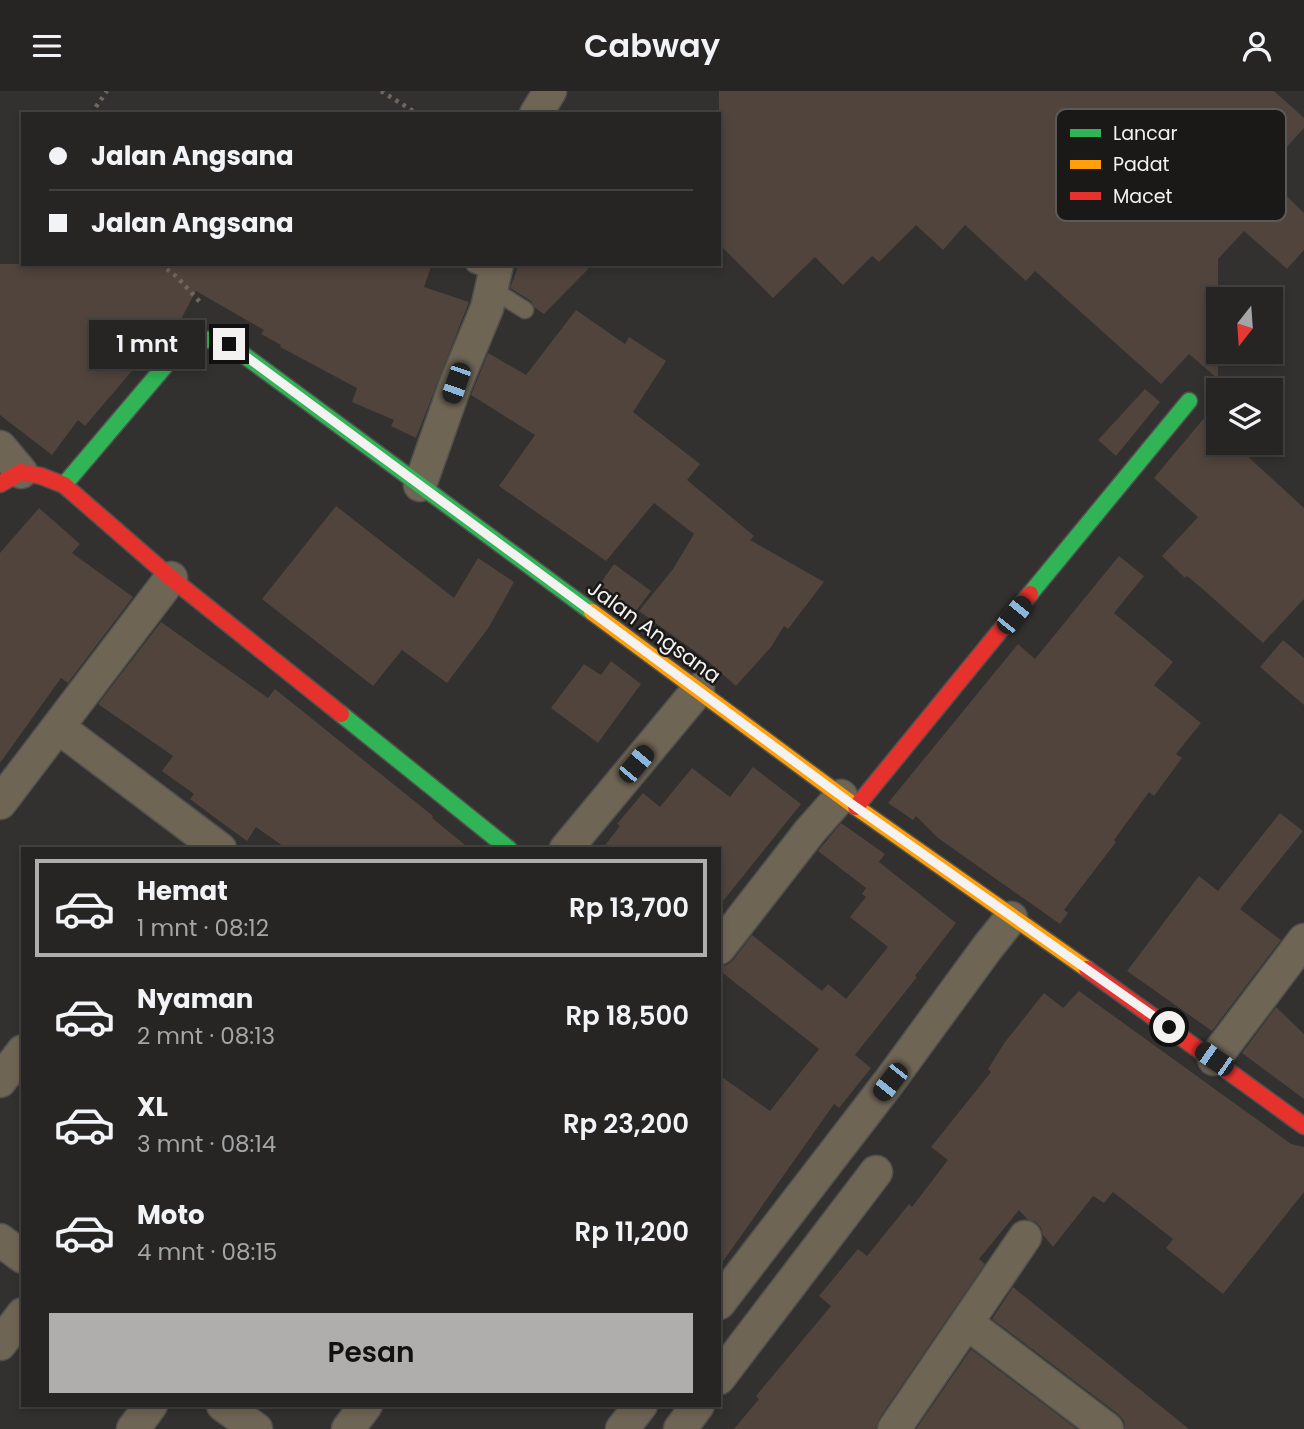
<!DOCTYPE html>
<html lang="id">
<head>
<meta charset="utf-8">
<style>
  :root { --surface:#262523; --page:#2e2d2b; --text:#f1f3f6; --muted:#a4a5a6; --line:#424241; --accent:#afaeac }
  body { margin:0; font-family:Poppins,sans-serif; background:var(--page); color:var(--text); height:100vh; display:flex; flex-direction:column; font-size:26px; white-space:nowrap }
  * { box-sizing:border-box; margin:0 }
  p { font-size:23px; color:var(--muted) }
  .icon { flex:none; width:38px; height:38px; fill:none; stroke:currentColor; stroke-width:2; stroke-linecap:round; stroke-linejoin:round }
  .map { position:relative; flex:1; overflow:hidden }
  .details { position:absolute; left:21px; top:756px; width:700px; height:560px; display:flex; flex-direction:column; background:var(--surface); border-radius:0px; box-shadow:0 4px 10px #0003,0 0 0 2px var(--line) }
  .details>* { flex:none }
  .hud { position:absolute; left:21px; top:21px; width:700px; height:154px; border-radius:0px; box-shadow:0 4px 10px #0003,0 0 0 2px var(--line); display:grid; align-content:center; height:154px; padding:0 28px; background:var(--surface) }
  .needle { width:46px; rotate:197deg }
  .tools { position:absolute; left:1206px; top:196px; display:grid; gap:14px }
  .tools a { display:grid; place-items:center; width:77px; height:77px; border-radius:0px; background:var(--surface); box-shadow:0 4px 10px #0003,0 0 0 2px var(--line); font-size:35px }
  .end { position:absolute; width:32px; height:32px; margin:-16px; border:9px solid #f3f2f0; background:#111; box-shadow:0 0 0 4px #111 }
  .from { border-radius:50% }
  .bubble { position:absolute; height:49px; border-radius:0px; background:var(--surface); box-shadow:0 4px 10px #0003,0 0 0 2px var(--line); font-size:23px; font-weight:600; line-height:49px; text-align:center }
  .car { position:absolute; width:21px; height:42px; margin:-21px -10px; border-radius:9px; box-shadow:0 0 5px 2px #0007; background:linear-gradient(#222 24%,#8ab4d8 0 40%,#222 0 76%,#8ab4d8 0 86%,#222 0) }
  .hud b { display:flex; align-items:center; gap:24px; height:66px; font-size:26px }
  .hud b+b { border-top:2px solid var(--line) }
  .hud i { width:18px; height:18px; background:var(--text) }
  ul { padding:12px 0 0; list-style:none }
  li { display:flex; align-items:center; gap:21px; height:98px; margin:0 14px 10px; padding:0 14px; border:4px solid transparent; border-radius:0px }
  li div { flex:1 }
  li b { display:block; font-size:26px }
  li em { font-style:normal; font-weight:600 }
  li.current { border-color:var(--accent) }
  li>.icon { width:63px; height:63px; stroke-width:1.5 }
  .cta { display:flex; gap:14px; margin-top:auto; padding:14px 28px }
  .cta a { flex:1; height:80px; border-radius:0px; background:var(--accent); color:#111; font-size:28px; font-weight:600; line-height:80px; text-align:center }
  header { display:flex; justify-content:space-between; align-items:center; height:91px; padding:0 28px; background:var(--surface); font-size:32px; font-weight:600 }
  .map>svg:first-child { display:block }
  .building { fill:#50443c }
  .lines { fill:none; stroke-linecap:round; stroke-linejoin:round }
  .lane-casing { stroke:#50504f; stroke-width:19 }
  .street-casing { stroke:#50504f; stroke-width:35 }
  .fast-casing { stroke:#50504f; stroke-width:19 }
  .slow-casing { stroke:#50504f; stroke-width:19 }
  .jam-casing { stroke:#50504f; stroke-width:19 }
  .path { stroke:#6e675d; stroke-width:4.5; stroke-dasharray:3.5 5; stroke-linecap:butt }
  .lane { stroke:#6f6555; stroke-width:16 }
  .street { stroke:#6f6555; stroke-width:32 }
  .fast { stroke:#30b455; stroke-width:16 }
  .slow { stroke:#ff9f0a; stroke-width:16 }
  .jam { stroke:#e5322d; stroke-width:16 }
  .route { stroke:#f3f2f0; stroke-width:9 }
  .labels { text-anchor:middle; stroke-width:5; stroke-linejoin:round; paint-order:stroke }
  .street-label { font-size:21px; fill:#f3f2f0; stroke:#1a1917 }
  .key { fill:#1a1917; stroke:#5b5a58; stroke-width:2 }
  .key-label { font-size:19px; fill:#f3f2f0 }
</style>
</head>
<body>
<header><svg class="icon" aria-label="menu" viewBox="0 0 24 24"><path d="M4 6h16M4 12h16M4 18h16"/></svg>Cabway<svg class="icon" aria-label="person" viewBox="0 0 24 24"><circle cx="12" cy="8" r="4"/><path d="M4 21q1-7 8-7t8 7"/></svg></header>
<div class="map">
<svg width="1304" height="1338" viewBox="0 0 1304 1338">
  <rect width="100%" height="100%" fill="#32312f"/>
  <!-- building -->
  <path class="building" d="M 719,0 L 1274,0 L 1304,27 L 1304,37 L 1263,82 L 1304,122 L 1304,159 L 1287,178 L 1244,140 L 1218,168 L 1218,288 L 1189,263 L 1161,293 L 1035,180 L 1026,190 L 965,134 L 943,159 L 916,134 L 879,171 L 872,165 L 843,194 L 815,166 L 773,207 L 719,153 Z
    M 0,173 L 432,173 L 424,196 L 469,211 L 416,347 L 391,335 L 394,329 L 352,311 L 357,297 L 280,256 L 281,254 L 261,243 L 264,239 L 196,200 L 179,232 L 176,232 L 165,241 L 85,335 L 78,329 L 52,364 L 0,324 Z
    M 519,173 L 593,173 L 544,223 L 535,217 L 531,210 L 510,197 Z
    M 576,219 L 625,253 L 629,246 L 666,270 L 633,321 L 700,373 L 687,389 L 754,445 L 750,449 L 824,491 L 788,538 L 784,535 L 771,556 L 736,595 L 703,566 L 639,520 L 673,478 L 694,443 L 654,412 L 606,470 L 499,395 L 535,344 L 471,304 L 488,262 L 526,284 Z
    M 1145,298 L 1160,311 L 1116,365 L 1098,349 Z
    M 1205,326 L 1218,338 L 1218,352 L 1233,352 L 1304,417 L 1304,508 L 1263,552 L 1205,500 L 1187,485 L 1185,487 L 1162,465 L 1198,426 L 1154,387 Z
    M 336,415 L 454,507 L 478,467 L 514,491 L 489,536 L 447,592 L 402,559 L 373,595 L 262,508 Z
    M 39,417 L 80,453 L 72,462 L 133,506 L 68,592 L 61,587 L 0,672 L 0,462 Z
    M 1119,465 L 1144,485 L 1114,522 L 1173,571 L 1154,594 L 1201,632 L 1176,663 L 1182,667 L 1154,705 L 1149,701 L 1114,749 L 1116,751 L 1064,819 L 1068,822 L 1060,833 L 938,747 L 916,725 L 913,729 L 888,712 L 1018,553 L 1035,568 Z
    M 614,473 L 651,500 L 633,524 L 597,497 Z
    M 161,531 L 268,607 L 275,598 L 433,725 L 432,727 L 470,758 L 287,758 L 256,736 L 247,750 L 218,729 L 190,708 L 194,703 L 162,680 L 173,665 L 98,613 Z
    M 1283,549 L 1304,567 L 1304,614 L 1260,576 Z
    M 611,570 L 641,593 L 598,652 L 551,617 L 584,573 L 601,584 Z
    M 753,676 L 801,713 L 719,815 L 719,758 L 602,758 L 620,735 L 617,733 L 643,702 L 660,716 L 692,677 L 730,706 Z
    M 1280,722 L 1303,740 L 1240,818 L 1281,849 L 1212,940 L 1127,880 L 1199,785 L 1218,800 Z
    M 841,732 L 885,763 L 879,771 L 956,832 L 915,885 L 917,886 L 855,964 L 871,977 L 839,1017 L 834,1013 L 719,1176 L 719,984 L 770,1020 L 819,958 L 719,879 L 719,875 L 727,874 L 733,869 L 752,844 L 822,900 L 828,893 L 846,908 L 888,856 L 850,826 L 866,806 L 862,803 L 866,797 L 818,760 Z
    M 1079,900 L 1291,1053 L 1304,1056 L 1304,1101 L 1223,1203 L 1166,1157 L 1173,1148 L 1113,1101 L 1104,1112 L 1093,1105 L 1053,1156 L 1043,1144 L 1041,1137 L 1036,1131 L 1027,1128 L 1019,1119 L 979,1168 L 985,1173 L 879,1328 L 876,1338 L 734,1338 L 759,1308 L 756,1305 L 831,1215 L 819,1205 L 858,1158 L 867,1165 L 909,1113 L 912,1116 L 948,1069 L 931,1056 L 991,981 L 988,978 L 1005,951 L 1044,902 L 1063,917 Z
    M 1276,916 L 1304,943 L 1304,1008 L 1242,962 Z
    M 1013,1196 L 1189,1338 L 1125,1338 L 1124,1330 L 1118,1323 L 992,1228 Z
    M 971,1258 L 1077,1338 L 916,1338 Z"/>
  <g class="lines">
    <defs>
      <path id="lane" d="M 474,173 L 495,182
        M 492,198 L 525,219"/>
      <path id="street" d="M 536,23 L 550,0
        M 0,356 L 21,381
        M 420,394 L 456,292 L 487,217 L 497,173
        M 58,636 L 220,758
        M 0,712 L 171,487
        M 566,758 L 698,599
        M 719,857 L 810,740 L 841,705
        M 1214,968 L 1304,849
        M 0,990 L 23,960
        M 0,1149 L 23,1166
        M 719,1212 L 889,991 L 987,857 L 1011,827
        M 967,1232 L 1107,1338
        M 0,1253 L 23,1223
        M 719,1287 L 876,1081
        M 223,1314 L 256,1338
        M 133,1338 L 151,1314
        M 348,1338 L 366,1314
        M 622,1338 L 641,1314
        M 680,1338 L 698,1314
        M 894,1338 L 1025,1146"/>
      <path id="fast" d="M 64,394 L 182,255 C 199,247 212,247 229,253 L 592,521
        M 1030,503 L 1189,310
        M 341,623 L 509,758"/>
      <path id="slow" d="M 592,521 L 856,716 L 1087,878"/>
      <path id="jam" d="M 0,393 L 21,381 L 41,385 L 64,394 L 171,487 L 341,623
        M 856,716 L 1030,503
        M 1087,878 L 1304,1035"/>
    </defs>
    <!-- lane casing -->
    <use href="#lane" class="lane-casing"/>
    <!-- street casing -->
    <use href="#street" class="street-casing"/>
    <!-- fast casing -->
    <use href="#fast" class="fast-casing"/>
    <!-- slow casing -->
    <use href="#slow" class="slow-casing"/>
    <!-- jam casing -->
    <use href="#jam" class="jam-casing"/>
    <!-- path -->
    <path class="path" d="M 381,0 L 418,23
      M 91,23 L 107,0
      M 160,173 L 176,185 L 200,211"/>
    <!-- lane -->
    <use href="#lane" class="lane"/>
    <!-- street -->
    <use href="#street" class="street"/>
    <!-- fast -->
    <use href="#fast" class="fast"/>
    <!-- slow -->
    <use href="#slow" class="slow"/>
    <!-- jam -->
    <use href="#jam" class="jam"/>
  </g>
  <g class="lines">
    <!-- route -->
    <path class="route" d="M 229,253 L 856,716 L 1169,936"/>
  </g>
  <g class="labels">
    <!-- street labels -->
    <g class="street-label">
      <text transform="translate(654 541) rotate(36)" y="7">Jalan Angsana</text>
    </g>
  </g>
  <!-- legend -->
  <rect x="1056" y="18" width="230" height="112" rx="10" class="key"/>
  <rect x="1070" y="38" width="31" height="8" fill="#30b455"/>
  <rect x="1070" y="69" width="31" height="9" fill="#ff9f0a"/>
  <rect x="1070" y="101" width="31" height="8" fill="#e5322d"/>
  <g class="key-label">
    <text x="1113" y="49">Lancar</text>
    <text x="1113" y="80">Padat</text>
    <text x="1113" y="112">Macet</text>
  </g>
</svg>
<div class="tools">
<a><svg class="needle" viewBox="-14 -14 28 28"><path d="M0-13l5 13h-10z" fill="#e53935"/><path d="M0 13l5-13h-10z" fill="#a4a5a6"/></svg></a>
<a><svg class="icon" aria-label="layers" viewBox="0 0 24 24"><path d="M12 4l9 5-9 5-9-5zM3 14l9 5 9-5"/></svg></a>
</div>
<i class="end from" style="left:1169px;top:936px"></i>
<i class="end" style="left:229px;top:253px"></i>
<div class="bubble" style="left:89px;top:229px;width:116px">1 mnt</div>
<i class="car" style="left:456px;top:292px;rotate:199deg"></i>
<i class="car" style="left:1014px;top:524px;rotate:39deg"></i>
<i class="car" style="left:636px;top:673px;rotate:40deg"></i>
<i class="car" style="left:1214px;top:968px;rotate:305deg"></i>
<i class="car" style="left:890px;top:991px;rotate:218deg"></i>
<div class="hud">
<b><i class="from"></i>Jalan Angsana</b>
<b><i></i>Jalan Angsana</b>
</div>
<section class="details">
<ul>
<li class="current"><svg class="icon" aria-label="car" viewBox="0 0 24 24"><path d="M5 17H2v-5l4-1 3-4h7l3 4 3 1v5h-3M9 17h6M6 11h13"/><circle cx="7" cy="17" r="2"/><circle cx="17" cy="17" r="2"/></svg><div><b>Hemat</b><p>1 mnt · 08:12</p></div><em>Rp 13,700</em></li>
<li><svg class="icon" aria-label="car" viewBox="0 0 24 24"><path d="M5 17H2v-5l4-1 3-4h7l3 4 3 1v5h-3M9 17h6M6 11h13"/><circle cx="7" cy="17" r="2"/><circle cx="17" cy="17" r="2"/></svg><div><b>Nyaman</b><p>2 mnt · 08:13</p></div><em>Rp 18,500</em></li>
<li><svg class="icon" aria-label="car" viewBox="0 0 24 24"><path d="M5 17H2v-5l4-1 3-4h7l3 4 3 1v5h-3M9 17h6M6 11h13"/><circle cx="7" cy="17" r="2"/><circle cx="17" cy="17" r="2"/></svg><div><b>XL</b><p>3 mnt · 08:14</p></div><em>Rp 23,200</em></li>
<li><svg class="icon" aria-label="car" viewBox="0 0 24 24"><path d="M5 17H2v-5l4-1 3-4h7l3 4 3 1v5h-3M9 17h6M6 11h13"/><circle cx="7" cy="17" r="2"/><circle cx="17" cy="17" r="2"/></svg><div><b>Moto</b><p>4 mnt · 08:15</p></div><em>Rp 11,200</em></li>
</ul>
<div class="cta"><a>Pesan</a></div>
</section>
</div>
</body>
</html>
